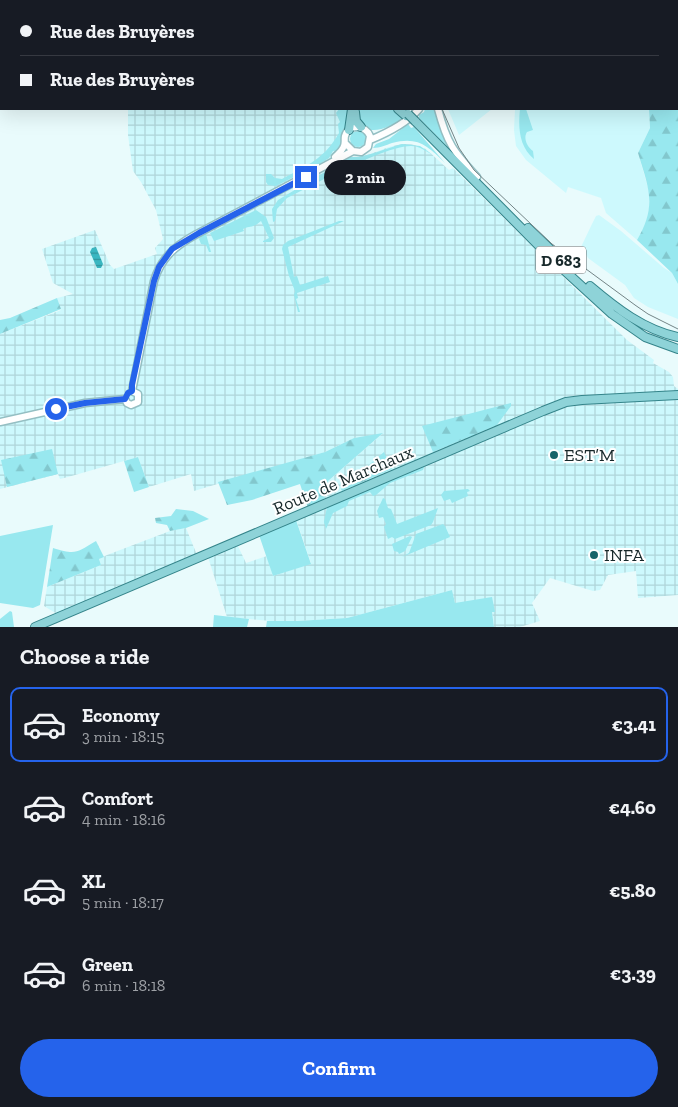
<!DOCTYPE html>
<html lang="en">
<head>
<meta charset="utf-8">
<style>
  :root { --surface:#171b24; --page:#20242c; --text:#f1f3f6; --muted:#9ea1a6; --line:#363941; --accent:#2563eb }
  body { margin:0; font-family:"Zilla Slab",serif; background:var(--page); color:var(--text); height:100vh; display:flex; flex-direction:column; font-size:19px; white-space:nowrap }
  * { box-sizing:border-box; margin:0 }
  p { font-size:16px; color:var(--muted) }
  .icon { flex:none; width:28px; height:28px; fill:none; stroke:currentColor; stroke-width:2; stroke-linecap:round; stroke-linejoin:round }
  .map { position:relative; height:627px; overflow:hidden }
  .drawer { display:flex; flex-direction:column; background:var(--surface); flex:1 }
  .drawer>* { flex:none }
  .top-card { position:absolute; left:0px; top:0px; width:679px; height:110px; box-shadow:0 5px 20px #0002; display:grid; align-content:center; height:110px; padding:0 20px; background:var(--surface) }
  .end { position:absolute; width:22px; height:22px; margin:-11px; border:6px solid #2563eb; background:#fff; box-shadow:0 0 0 2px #fff }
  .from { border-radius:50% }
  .bubble { position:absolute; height:35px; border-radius:18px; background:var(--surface); box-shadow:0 5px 20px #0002; font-size:16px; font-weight:800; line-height:35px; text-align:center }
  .top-card b { display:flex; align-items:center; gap:18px; height:48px; font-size:19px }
  .top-card b+b { border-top:1px solid var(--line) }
  .top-card i { width:12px; height:12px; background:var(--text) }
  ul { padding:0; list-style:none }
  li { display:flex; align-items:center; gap:15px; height:75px; margin:0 10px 8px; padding:0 10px; border:2px solid transparent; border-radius:10px }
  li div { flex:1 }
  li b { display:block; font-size:19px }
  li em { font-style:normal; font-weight:800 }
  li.active { border-color:var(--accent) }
  li>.icon { width:45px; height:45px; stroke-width:1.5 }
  h2 { padding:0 20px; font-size:22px; line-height:60px }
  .action { display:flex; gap:10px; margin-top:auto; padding:10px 20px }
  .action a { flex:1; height:58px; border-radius:30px; background:var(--accent); color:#fff; font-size:20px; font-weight:800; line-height:58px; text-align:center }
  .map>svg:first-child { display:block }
  .built { fill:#cdf9fd }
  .industrial { fill:url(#industrial-grid) }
  .green { fill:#98e8ef }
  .forest { fill:url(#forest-firs) }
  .water { fill:url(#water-rules) }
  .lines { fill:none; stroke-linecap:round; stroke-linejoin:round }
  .minor-casing { stroke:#94bfc3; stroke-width:9 }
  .major-casing { stroke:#34848a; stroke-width:10 }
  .minor { stroke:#fff; stroke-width:6 }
  .major { stroke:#8ed3d8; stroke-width:8 }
  .tram { stroke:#738486; stroke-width:1 }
  .major-bridge-casing { stroke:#34848a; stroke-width:10; stroke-linecap:butt }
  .major-bridge { stroke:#8ed3d8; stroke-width:8 }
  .route { stroke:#2563eb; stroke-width:6 }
  .poi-dot { fill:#16646a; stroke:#fff; stroke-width:2 }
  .labels { text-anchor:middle; stroke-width:4; stroke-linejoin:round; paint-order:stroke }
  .shield { fill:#fff; stroke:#5d686a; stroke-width:1 }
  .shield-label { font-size:16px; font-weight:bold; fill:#17282a }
  .poi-label { font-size:18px; fill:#17282a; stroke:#fff; text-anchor:start }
  .street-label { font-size:18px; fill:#17282a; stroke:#fff }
</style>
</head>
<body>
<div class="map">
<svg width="678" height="627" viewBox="0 0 678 627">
  <defs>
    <pattern id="industrial-grid" width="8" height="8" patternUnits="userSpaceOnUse" patternTransform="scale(1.25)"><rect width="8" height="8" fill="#cdf9fd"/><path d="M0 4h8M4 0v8" fill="none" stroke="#afd5d9"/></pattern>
    <pattern id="forest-firs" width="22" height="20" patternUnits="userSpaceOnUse" patternTransform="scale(1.25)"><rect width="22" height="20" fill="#98e8ef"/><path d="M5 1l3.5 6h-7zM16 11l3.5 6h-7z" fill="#82c7cd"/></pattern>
    <pattern id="water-rules" width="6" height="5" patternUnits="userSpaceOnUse" patternTransform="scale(1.25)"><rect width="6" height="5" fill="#39b7c1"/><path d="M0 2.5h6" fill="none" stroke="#2f959d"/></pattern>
  </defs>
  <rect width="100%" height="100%" fill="#e9fbfc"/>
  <!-- built -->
  <path class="built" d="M 303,0 L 586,0 L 587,1 L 304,1 Z
    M 448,109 L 492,109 L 459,135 Z
    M 515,109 L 649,109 L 650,128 L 638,153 L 649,191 L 649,209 L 646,225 L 637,240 L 606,213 L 601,198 L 568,187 L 566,193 L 526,160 L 516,146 L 514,130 Z
    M 599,215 L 621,231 L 664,268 L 672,273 L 678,284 L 678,319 L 648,307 L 634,298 L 625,285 L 588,258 L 584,250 L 581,247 L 592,224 L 596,216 Z"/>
  <!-- industrial -->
  <path class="industrial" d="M 200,0 L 282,0 L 284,1 L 199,1 Z
    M 128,109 L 350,109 L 337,153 L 342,160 L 350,157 L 362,157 L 389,147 L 402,144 L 411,144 L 426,149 L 449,170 L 453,168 L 627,340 L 654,360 L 653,363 L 669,372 L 673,377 L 674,386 L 678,389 L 678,595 L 638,598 L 636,571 L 608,575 L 600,590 L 593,591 L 550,578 L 532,603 L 540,621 L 520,627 L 494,627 L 492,612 L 495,612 L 455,603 L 452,590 L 347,618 L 297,621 L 271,621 L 227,617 L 208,557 L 237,544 L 246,563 L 267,556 L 273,576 L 311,563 L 294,513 L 324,502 L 328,481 L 382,434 L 354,438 L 325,452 L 194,491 L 191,474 L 149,487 L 138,457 L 68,477 L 60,479 L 58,474 L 0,489 L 0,334 L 61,310 L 57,298 L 73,294 L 53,283 L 42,249 L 95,230 L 110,265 L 114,269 L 157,254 L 155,248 L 163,239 L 156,210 L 141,182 L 133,171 L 128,135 Z
    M 186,528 L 197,555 L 57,614 L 44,606 L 47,587 L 101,565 L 99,559 L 107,555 L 170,531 Z"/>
  <!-- green -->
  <path class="green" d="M 339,109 L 350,109 L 340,150 L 333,151 L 329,158 L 318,165 L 276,186 L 268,185 L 266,182 L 266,174 L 271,174 L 275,178 L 282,179 C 307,166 325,158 339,133 L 338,124 L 340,122 L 336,113 Z
    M 357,109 L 396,109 L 404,117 L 403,119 C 391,126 368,139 359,121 C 357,116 356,114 357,109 Z
    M 425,109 L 436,109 L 443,134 L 449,148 L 419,118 L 419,115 L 424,112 Z
    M 520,109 L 526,109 L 533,130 L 527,132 C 523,138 527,147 533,151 L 534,159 C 519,147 518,127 520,109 Z
    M 408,124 L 411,128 L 414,127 L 445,163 C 428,146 418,136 392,143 C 386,145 380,148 373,148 L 376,144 L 389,139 Z
    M350 139a8 8 0 1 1 16 0a8 8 0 1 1-16 0Z
    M 402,144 L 420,146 L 433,155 C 426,151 419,146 411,146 C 392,146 358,164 339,170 L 336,173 L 287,198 L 277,209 L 275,221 L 273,222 L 272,209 L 278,200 L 350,157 C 366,158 386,148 402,144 Z
    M 256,210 L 266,217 L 274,238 L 271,242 L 263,242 L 263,241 L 269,238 L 261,221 C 252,229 252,225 243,229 L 244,231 L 214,241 L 210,233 Z
    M 339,221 L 344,221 L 288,247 L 294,277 L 297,276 L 300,285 L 328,276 L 330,282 L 297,293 L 298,298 L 296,299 L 300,312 L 298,312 L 294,295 L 295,291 L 289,276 L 282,249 L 283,245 L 288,241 Z
    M 206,234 L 211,252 L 209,252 L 206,245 L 201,244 L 199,239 L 201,236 Z
    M 425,465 L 423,470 L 390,483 L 376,495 L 373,496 L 370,492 L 349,501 L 347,506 L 333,513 L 326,529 L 324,522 L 327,507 Z
    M 468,489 L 470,491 L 467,492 L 468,496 L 452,503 L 450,499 L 444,501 L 441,495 L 444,491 Z
    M 383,498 L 385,499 L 388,508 L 391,509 L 397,524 L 438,508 L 433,522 L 431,525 L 395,539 L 392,537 L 388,539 L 384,527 L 386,524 L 383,517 L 379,518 L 377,511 Z
    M 296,520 L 311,564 L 273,576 L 259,535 Z
    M 443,524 L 445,526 L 450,537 L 402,557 L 409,553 L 416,534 Z
    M 53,525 L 40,605 L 33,608 L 0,603 L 0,536 Z
    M 410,536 L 412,537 L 405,551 L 399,554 L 398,552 L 394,551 L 392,544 Z
    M 452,590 L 455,603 L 492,597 L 495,612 L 492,612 L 494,627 L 266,627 L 267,621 L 297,621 L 347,618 Z
    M 10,611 L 12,612 L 14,627 L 0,627 L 0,619 Z
    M 214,615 L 249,619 L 247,627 L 213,627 Z"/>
  <!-- forest -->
  <path class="forest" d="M 586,0 L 678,0 L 678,284 L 672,273 L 637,240 C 657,206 649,189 638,153 L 650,128 L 649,109 L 678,109 L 678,1 Z
    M 57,298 L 61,309 L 0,334 L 0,320 L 10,318 Z
    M 511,403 L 511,406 L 497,425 L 433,452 L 422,426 Z
    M 383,433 L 328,481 L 324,502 L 308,508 L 300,484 L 252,500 L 227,505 L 218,482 L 325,452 L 354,438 Z
    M 52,449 L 58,474 L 7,487 L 1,460 Z
    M 384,452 L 392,469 L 342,491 L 341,489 Z
    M 138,457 L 149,487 L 134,492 L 124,461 Z
    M 176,509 L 193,511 L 209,519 L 186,528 L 170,531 L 167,525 L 156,523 L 155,518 L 171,516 Z
    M 96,541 L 104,557 L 99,559 L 101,565 L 47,587 L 53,548 C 76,555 76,553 96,541 Z"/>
  <!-- water -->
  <path class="water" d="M 92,248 L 96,247 L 103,264 L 101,268 L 97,268 L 90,252 Z"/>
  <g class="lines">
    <defs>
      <path id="minor" d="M 335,0 L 337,1
        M 438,109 C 447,143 453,151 477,177
        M 370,140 C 387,133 407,123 419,109
        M 335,157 C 338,154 341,152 343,148 C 346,144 344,140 345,136 C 349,122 366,126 370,136 L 368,147 L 361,152 L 353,151 L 345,143
        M 132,391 L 154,281 C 161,258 175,246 195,235 L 353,151
        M 125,399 L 127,403 L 131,405 L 138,402 L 138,394 L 132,391
        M 0,422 L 85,403 L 125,399"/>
      <path id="major" d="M 293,0 L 295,1
        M 398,109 L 406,116
        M 355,112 L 356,121 L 361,127
        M 415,121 L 553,260 L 612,314 L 645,337 L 678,349
        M 349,130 L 352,109
        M 528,228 L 572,270
        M 590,286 C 616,308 644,330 678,337
        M 35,627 L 543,411 L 566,402 L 582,400 L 678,395"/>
    </defs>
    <!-- minor casing -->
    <use href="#minor" class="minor-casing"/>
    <!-- major casing -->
    <use href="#major" class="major-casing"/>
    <!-- minor -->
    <use href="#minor" class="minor"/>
    <!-- major -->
    <use href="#major" class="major"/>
    <!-- tram -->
    <path class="tram" d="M 483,1 L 484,0
      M 442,109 L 459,148 L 474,170 L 552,244 L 635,305 L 648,314 L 678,329"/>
    <defs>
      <path id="major-bridge" d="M 408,114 L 415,121"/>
    </defs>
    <!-- major-bridge casing -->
    <use href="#major-bridge" class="major-bridge-casing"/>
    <!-- major-bridge -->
    <use href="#major-bridge" class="major-bridge"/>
  </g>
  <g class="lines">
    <!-- route -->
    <path class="route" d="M 56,409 L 85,403 L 125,399 L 128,393 L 132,391 L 132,385 L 154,281 L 159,267 L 172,249 L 199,233 L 306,177"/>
  </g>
  <!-- markers -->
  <g class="poi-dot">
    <circle cx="554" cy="455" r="5"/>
    <circle cx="594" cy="555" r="5"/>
  </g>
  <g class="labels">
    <!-- shield labels -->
    <rect class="shield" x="536" y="246.5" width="50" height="27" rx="4"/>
    <g class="shield-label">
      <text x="561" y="266">D 683</text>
    </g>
    <!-- poi labels -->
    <g class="poi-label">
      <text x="564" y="461">EST’M</text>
      <text x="604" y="561">INFA</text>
    </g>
    <!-- street labels -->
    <g class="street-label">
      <text transform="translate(343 480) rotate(-23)" y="6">Route de Marchaux</text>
    </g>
  </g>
</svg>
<i class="end from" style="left:56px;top:409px"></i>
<i class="end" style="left:306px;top:177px"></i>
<div class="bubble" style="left:324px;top:160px;width:82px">2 min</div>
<div class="top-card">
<b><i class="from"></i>Rue des Bruyères</b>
<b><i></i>Rue des Bruyères</b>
</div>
</div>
<section class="drawer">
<h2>Choose a ride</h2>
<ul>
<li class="active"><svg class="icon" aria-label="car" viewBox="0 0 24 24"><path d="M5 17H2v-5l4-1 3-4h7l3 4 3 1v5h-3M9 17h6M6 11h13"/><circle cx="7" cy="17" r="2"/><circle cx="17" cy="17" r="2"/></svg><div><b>Economy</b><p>3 min · 18:15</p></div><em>€3.41</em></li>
<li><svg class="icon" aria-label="car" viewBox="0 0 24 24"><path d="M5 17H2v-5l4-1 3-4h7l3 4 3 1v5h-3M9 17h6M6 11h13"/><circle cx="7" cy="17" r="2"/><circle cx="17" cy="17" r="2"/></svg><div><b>Comfort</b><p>4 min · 18:16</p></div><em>€4.60</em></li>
<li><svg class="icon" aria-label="car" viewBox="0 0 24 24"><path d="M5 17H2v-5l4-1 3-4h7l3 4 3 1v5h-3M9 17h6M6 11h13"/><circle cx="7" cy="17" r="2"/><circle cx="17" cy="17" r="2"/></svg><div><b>XL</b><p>5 min · 18:17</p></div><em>€5.80</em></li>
<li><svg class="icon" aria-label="car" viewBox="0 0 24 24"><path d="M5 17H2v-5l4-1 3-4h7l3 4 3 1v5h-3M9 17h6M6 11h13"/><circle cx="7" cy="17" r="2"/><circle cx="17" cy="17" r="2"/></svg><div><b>Green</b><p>6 min · 18:18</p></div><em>€3.39</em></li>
</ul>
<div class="action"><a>Confirm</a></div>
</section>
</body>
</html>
